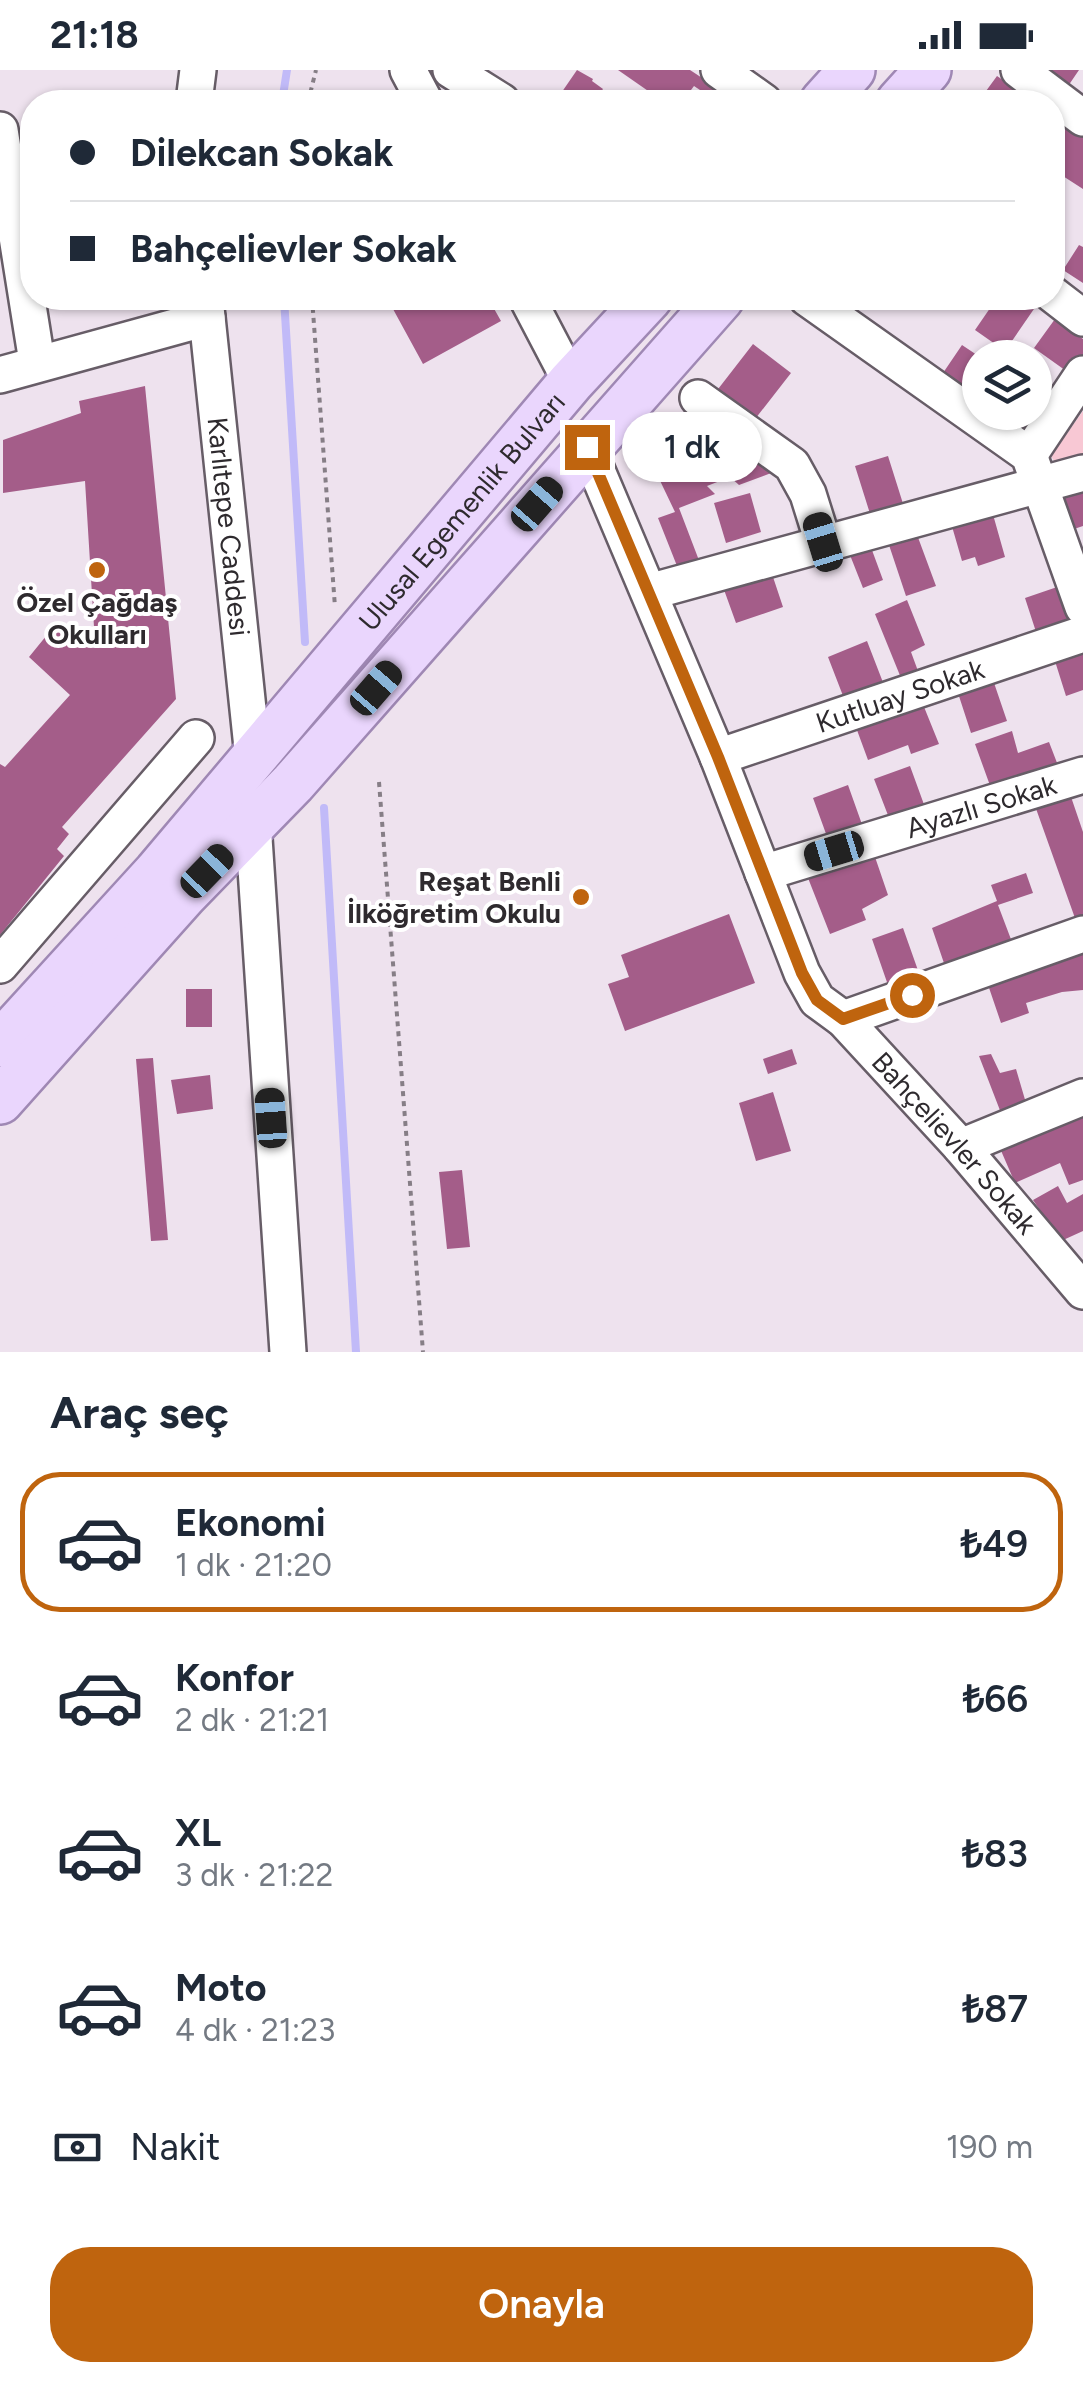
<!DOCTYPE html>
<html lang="tr">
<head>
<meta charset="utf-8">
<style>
  :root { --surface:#fff; --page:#f6f6f7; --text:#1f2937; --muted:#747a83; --line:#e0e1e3; --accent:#bf640e }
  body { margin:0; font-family:Figtree,sans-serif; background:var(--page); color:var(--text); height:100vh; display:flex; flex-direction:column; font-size:38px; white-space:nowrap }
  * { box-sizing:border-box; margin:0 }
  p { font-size:32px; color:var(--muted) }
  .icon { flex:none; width:55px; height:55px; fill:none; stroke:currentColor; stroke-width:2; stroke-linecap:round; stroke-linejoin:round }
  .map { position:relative; height:1282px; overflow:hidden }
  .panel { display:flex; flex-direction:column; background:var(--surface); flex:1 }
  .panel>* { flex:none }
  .banner { position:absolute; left:20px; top:20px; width:1045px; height:220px; border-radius:40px; box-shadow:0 2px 8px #0004; display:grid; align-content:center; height:220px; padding:0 50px; background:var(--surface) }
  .buttons { position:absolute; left:962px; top:270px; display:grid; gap:20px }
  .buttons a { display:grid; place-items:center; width:90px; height:90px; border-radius:50%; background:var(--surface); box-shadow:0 2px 8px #0004; font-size:50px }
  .end { position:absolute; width:45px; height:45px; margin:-22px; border:12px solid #bf640e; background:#fff; box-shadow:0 0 0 5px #fff }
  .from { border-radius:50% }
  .bubble { position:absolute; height:70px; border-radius:35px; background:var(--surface); box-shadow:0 2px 8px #0004; font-size:32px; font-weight:600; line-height:70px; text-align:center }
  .car { position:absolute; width:30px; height:60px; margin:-30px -15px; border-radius:12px; box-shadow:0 0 8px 2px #0007; background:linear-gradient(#222 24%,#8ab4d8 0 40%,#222 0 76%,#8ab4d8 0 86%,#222 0) }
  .banner b { display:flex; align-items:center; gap:35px; height:95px; font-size:38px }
  .banner b+b { border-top:2px solid var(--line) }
  .banner i { width:25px; height:25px; background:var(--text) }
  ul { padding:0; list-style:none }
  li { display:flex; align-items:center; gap:30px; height:140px; margin:0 20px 15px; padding:0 30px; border:5px solid transparent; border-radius:40px }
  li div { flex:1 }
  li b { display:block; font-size:38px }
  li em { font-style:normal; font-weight:600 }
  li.on { border-color:var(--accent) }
  li>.icon { width:90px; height:90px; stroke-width:1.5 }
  h2 { padding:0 50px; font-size:45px; line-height:120px }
  .pay { display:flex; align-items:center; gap:25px; height:110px; padding:0 50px; font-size:38px }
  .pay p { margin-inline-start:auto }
  .button { display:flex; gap:20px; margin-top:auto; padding:20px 50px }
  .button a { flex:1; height:115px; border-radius:40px; background:var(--accent); color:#fff; font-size:40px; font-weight:600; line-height:115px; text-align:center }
  .status { display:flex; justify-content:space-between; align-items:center; height:70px; padding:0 50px; background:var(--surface); direction:ltr }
  .status svg { height:28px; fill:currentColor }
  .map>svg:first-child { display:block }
  .green { fill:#f8c8d4 }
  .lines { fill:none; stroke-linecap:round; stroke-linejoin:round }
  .stream { stroke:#c1baf8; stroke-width:8 }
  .building { fill:#a45d89 }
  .minor-casing { stroke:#675d67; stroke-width:40 }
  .major-casing { stroke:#9f88b4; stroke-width:50 }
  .path { stroke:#867e86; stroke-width:4; stroke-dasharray:5 5; stroke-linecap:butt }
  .minor { stroke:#fff; stroke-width:35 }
  .major { stroke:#ead6fd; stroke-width:45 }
  .route { stroke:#bf640e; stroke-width:12 }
  .poi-dot { fill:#bf640e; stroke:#fff; stroke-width:4 }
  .labels { text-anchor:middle; stroke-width:8; stroke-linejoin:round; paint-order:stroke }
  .street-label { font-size:28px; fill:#2e2a2e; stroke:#fff }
  .poi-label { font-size:28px; font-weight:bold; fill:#2e2a2e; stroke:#fff }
</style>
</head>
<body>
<div class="status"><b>21:18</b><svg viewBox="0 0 49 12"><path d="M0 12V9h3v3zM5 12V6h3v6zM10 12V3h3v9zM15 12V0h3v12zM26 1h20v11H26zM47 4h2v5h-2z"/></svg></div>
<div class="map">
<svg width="1083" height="1282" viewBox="0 0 1083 1282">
  <rect width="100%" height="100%" fill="#eee2ee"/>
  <!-- green -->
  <path class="green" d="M 1083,341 L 1083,391 L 1059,398 L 1051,386 Z"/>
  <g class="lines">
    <!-- stream -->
    <path class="stream" d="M 282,32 L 287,0
      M 284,228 L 305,572
      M 324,738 L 356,1282"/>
  </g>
  <!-- building -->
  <path class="building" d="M 577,0 L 593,9 L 592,11 L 603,19 L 594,32 L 555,32 Z
    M 618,0 L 690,0 L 722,21 L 715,30 L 694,16 L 682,32 L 664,32 Z
    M 1033,0 L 1079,0 L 1064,22 Z
    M 997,6 L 1035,32 L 978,32 Z
    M 1052,44 L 1083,66 L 1083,119 L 1052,99 Z
    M 1079,175 L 1083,177 L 1083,213 L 1063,200 Z
    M 387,228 L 488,228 L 501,251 L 423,294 Z
    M 997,228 L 1023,228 L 1036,236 L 1005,281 L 975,260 Z
    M 1055,249 L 1083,269 L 1083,284 L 1069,303 L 1034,278 Z
    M 753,274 L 791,303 L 752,353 L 715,323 Z
    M 962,275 L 980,287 L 977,325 L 943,303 Z
    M 145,316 L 176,629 L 62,757 L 69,764 L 57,779 L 64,786 L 0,865 L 0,694 L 5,697 L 70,625 L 29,587 L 51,560 L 94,557 L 85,411 L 3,423 L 3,370 L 81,343 L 79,331 Z
    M 1035,322 L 1049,332 L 1027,365 L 998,345 L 1035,342 Z
    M 701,341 L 779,400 L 739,415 L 730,407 L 707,416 L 715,424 L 679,438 L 700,493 L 679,501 L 658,448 L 675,442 L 653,396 Z
    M 888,386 L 905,440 L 872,450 L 855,396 Z
    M 1083,415 L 1083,456 L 1068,461 L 1057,423 Z
    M 750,423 L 761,462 L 726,473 L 714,433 Z
    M 992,441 L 1005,487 L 978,496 L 975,487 L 962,491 L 951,453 Z
    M 916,462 L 936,516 L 906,526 L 888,472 Z
    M 869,472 L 883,510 L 863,518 L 848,480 Z
    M 771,501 L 783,537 L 736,553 L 723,517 Z
    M 1063,515 L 1077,555 L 1038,568 L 1025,528 Z
    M 907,530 L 925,575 L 911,582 L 918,601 L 901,608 L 875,544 Z
    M 867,571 L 884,615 L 845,631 L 828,587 Z
    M 1083,579 L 1083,620 L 1066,626 L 1054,588 Z
    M 992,607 L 1007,651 L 971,663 L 957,620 Z
    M 920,627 L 939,674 L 911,684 L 908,675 L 868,690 L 854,652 Z
    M 1012,661 L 1018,683 L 1049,672 L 1059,698 L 992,721 L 975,674 Z
    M 910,696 L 926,740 L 891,753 L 874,709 Z
    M 848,715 L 864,760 L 829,772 L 813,728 Z
    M 1069,721 L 1083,762 L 1083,848 L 1076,851 L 1034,733 Z
    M 875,787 L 888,825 L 862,839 L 866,850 L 830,864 L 808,808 Z
    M 1026,803 L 1033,823 L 998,835 L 1012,872 L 946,899 L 932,858 L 997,831 L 991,815 Z
    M 729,844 L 755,913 L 625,961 L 608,914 L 629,907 L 621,885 Z
    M 903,858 L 920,906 L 889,918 L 872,869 Z
    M 1083,874 L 1083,920 L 1062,922 L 1026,933 L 1029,943 L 1001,953 L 985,906 Z
    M 186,919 L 212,919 L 212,957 L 186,957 Z
    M 792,979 L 797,994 L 768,1004 L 763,989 Z
    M 991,984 L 1000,1003 L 1016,999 L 1026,1033 L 1001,1043 L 979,986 Z
    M 153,988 L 168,1170 L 151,1171 L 136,989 Z
    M 210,1005 L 213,1039 L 177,1044 L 171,1010 Z
    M 773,1022 L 791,1081 L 756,1091 L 739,1033 Z
    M 1083,1041 L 1083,1110 L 1069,1115 L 1060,1093 L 1015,1113 L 999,1076 Z
    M 462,1100 L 470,1177 L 447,1179 L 439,1102 Z
    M 1058,1116 L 1067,1133 L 1083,1124 L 1083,1161 L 1061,1171 L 1033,1130 Z"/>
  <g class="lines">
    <defs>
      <g id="minor">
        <path d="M 408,0 L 425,32"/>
        <path d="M 451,0 L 502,32"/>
        <path d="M 719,0 L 764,32"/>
        <path d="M 1019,0 L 1083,48"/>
        <path d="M 194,32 L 198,0"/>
        <path d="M 0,60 L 37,292"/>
        <path d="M 1052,224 L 1083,248"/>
        <path id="s1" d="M 205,228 L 253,687"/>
        <path d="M 527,228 L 571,312"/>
        <path d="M 807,228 L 1029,385 L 1083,537"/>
        <path d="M 0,305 L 207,248"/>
        <path d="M 698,328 L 792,395 L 808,424 L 823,472"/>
        <path id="s2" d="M 587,377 L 718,687 L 802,903 L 817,930 L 843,949 L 961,1077 L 1083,1221"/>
        <path d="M 1029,385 L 1083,304"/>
        <path d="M 649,522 L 1083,403"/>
        <path id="s3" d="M 718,687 L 1083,564"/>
        <path d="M 253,753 L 288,1282"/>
        <path id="s4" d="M 763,803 L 1083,705"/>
        <path d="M 0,895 L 196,668"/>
        <path d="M 843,949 L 1083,864"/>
        <path d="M 961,1077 L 1083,1027"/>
      </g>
      <g id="major">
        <path d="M 823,32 L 852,0"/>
        <path d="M 899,32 L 928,0"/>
        <path id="s5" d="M 0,974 L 157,802 L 571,312 L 649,228"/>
        <path d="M 0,1031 L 184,825 L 293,713 L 721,228"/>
      </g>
    </defs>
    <!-- minor casing -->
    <use href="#minor" class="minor-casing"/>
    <!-- major casing -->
    <use href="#major" class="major-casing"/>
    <!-- path -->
    <path class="path" d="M 308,32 L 316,0
      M 312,228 L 335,537
      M 379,712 L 423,1282"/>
    <!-- minor -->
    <use href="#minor" class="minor"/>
    <!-- major -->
    <use href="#major" class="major"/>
  </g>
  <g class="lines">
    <!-- route -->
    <path class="route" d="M 587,377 L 718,687 L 802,903 L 817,930 L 843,949 L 912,925"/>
  </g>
  <!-- markers -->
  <g class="poi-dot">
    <circle cx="97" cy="500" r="10"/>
    <circle cx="581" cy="827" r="10"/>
  </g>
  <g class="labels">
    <!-- street labels -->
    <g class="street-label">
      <text dy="10" stroke="none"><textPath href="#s5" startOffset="705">Ulusal Egemenlik Bulvarı</textPath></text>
      <text dy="10" stroke="none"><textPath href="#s1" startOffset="230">Karlıtepe Caddesi</textPath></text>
      <text dy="10" stroke="none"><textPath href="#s3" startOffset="192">Kutluay Sokak</textPath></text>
      <text dy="10" stroke="none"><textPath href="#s4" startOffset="228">Ayazlı Sokak</textPath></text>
      <text dy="10" stroke="none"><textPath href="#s2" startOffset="798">Bahçelievler Sokak</textPath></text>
    </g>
    <!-- poi labels -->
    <g class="poi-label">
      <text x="97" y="542">Özel Çağdaş<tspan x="97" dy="32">Okulları</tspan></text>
      <text x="561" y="821" text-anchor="end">Reşat Benli<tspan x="561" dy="32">İlköğretim Okulu</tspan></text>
    </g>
  </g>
</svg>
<div class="buttons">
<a><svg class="icon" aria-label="layers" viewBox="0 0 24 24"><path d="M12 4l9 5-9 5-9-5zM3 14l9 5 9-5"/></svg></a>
</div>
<i class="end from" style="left:912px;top:925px"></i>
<i class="end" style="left:587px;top:377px"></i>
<div class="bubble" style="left:622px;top:342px;width:140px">1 dk</div>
<i class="car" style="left:537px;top:434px;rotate:41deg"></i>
<i class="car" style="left:823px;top:472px;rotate:343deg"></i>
<i class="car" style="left:376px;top:618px;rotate:41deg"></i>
<i class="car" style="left:834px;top:781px;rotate:253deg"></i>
<i class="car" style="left:207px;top:801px;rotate:44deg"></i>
<i class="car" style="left:271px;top:1048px;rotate:356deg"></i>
<div class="banner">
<b><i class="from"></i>Dilekcan Sokak</b>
<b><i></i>Bahçelievler Sokak</b>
</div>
</div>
<section class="panel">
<h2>Araç seç</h2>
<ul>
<li class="on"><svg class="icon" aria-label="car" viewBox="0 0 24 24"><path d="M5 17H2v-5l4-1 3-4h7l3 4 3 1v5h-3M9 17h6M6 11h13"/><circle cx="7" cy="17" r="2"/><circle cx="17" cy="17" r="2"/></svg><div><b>Ekonomi</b><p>1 dk · 21:20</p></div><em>₺49</em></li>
<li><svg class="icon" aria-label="car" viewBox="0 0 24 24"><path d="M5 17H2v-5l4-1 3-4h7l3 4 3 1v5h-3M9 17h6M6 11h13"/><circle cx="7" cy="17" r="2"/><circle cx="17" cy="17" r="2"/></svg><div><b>Konfor</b><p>2 dk · 21:21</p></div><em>₺66</em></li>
<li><svg class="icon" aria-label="car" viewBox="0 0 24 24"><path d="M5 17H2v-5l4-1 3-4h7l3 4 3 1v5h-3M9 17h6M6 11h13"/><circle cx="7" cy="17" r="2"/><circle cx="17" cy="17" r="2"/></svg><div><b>XL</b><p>3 dk · 21:22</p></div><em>₺83</em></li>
<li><svg class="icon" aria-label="car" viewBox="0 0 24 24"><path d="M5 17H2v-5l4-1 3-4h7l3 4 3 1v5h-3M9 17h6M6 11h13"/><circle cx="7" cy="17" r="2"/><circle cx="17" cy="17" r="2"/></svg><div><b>Moto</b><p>4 dk · 21:23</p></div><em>₺87</em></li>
</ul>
<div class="pay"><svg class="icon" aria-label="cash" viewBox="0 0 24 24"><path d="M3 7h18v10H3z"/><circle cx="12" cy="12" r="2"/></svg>Nakit<p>190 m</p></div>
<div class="button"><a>Onayla</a></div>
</section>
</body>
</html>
